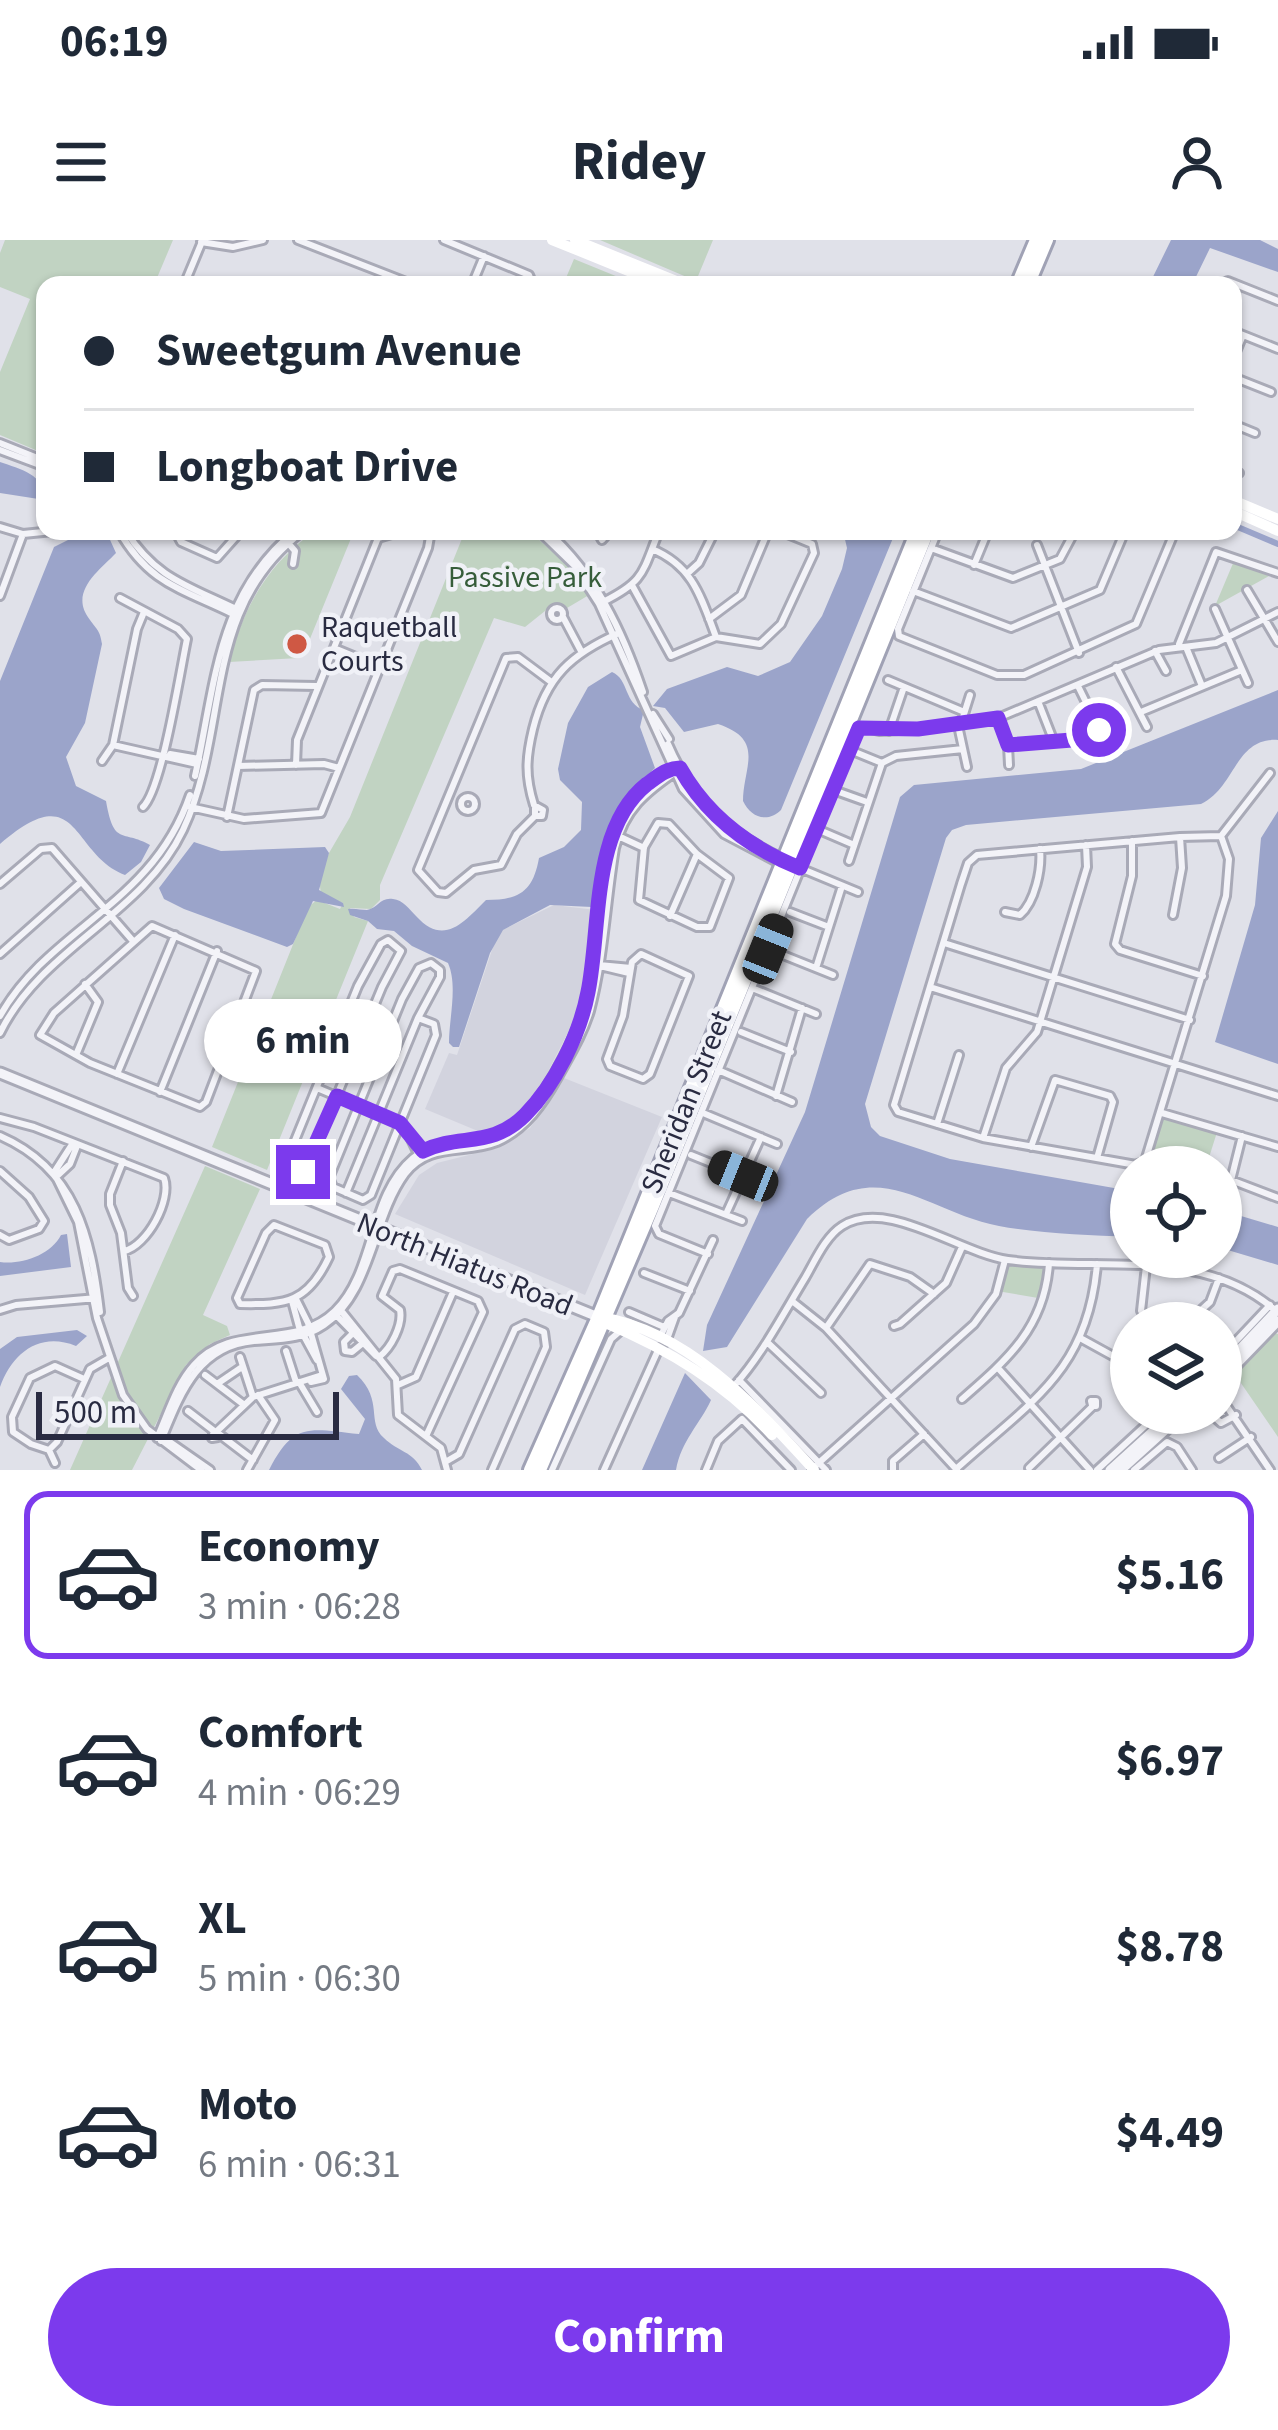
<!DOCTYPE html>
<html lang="en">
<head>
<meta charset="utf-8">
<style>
  :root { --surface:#fff; --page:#f2f2f3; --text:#1f2937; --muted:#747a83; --line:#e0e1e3; --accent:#7c3aed }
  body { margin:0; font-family:"Source Sans 3",sans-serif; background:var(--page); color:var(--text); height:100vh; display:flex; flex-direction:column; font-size:45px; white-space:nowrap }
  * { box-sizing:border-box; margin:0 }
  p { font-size:39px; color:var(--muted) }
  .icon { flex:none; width:66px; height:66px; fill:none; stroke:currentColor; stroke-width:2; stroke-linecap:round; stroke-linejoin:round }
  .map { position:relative; height:1230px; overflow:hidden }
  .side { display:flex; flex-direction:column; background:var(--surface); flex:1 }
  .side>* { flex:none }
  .guide { position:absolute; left:36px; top:36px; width:1206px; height:264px; border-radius:24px; box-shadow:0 3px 9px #0004; display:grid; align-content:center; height:264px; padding:0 48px; background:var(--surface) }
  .controls { position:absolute; left:1110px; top:906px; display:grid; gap:24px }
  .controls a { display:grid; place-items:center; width:132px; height:132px; border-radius:50%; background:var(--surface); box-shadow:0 3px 9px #0004; font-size:60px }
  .scale { position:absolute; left:36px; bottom:30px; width:303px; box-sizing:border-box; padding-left:12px; border:6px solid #292b41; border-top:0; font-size:33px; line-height:42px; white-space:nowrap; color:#292b41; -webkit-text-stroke:9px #f0f1f7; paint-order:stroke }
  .end { position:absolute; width:54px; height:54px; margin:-27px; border:15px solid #7c3aed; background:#fff; box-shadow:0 0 0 6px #fff }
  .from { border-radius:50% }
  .bubble { position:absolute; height:84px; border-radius:42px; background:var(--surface); box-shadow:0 3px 9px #0004; font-size:39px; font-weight:700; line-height:84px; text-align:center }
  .car { position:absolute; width:36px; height:72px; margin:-36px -18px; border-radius:15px; box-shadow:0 0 9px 3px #0007; background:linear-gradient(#222 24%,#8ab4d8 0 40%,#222 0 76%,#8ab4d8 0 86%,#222 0) }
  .guide b { display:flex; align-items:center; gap:42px; height:114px; font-size:45px }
  .guide b+b { border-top:3px solid var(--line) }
  .guide i { width:30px; height:30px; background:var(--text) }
  ul { padding:21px 0 0; list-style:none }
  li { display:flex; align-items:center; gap:36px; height:168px; margin:0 24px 18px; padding:0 24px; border:6px solid transparent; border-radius:24px }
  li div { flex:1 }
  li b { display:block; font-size:45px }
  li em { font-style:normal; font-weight:700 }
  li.on { border-color:var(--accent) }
  li>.icon { width:108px; height:108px; stroke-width:1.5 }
  .primary-button { display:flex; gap:24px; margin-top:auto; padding:24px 48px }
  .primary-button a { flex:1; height:138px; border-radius:72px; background:var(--accent); color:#fff; font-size:48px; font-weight:700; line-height:138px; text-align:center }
  .status { display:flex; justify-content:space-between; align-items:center; height:84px; padding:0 60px; background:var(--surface); direction:ltr }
  .status svg { height:33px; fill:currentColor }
  header { display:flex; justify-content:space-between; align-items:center; height:156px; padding:0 48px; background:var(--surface); font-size:54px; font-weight:700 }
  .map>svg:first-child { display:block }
  .built { fill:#d2d3de }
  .green { fill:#c1d3c2 }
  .water { fill:#9ba4ca }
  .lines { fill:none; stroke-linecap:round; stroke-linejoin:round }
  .canal { stroke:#9ba4ca; stroke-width:6 }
  .minor-casing { stroke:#a9aab7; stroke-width:12 }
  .tertiary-casing { stroke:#a9aab7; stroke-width:15 }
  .primary-casing { stroke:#a0a2b5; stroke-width:18 }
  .minor { stroke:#f3f3f8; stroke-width:6 }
  .tertiary { stroke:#f3f3f8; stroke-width:9 }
  .secondary { stroke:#fff; stroke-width:10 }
  .primary { stroke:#fff; stroke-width:12 }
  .route { stroke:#7c3aed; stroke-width:15 }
  .poi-dot { fill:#cf5844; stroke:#f0f1f7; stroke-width:4.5 }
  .labels { text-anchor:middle; stroke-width:9; stroke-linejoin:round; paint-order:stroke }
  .park-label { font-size:30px; fill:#365d3a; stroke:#f0f1f7 }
  .poi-label { font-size:30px; fill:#292b41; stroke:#f0f1f7; text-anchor:start }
  .street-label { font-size:30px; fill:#292b41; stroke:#f0f1f7 }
</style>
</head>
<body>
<div class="status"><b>06:19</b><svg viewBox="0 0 49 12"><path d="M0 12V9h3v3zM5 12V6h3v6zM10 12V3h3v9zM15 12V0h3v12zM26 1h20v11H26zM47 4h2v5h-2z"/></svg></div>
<header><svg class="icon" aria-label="menu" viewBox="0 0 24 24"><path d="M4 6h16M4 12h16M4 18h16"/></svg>Ridey<svg class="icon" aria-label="person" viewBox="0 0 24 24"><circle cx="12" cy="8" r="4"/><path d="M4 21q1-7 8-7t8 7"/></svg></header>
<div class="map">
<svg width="1278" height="1230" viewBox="0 0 1278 1230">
  <rect width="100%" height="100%" fill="#e0e1e9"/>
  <!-- built -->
  <path class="built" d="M 554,665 L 596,670 L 578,773 L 535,857 L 506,884 L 485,894 L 425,869 L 449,813 L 457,815 L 498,692 Z
    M 564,838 L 662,877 L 585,1055 L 395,974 L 419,935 L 437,923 L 497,908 L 530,888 Z"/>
  <!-- green -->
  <path class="green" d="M 5,0 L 173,0 L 154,45 L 45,45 L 45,214 L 0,195 L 0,132 L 30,59 L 0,47 L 0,13 Z
    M 600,0 L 713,0 L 696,41 Z
    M 574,19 L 628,41 L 627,45 L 563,45 Z
    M 315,291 L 354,291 L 305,411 L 299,418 L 229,422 C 244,367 267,324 315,291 Z
    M 465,291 L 529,291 L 571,328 L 589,355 L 567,368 L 555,363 L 525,387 L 494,378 L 380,645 L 380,660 L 371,669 L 350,668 L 354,677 L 368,681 L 312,819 L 320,823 L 311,843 L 303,841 L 267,930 L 212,907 L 308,667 L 317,660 L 340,669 L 343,663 L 321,654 L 319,639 L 329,613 L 350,577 Z
    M 1234,321 L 1269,336 L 1215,366 Z
    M 1162,873 L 1218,889 L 1206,927 L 1142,927 Z
    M 205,926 L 260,949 L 203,1075 L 227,1086 L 230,1095 L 210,1104 L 186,1125 L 132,1230 L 70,1230 Z
    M 1005,1020 L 1049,1023 L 1044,1059 L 997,1051 Z
    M 1275,1093 L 1278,1094 L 1278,1197 L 1234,1133 Z"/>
  <!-- water -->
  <path class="water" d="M 1171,0 L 1260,0 L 1278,9 L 1278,32 L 1210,8 L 1192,45 L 1149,45 Z
    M 0,222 C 20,229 45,234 45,260 L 0,253 Z
    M 86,291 L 106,291 L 116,313 C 99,331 68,352 90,380 C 97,390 100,390 102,404 L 85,483 L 66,517 L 76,546 L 106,561 C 114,607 122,589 150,605 L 141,622 L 125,635 C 70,614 80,535 0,604 L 0,441 L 54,307 Z
    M 843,291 L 892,291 L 893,298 L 781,570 C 768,583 751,578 743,561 C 743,527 766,500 718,484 L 684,492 L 665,468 L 653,466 L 667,449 L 727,427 L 758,436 L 790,422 L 822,376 L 842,329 L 847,308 Z
    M 612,432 C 629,439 624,464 644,470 L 640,487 L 655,528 C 593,585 612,595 592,667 L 550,665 L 503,690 L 490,713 L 459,807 L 453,807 L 449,803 C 449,778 458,746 448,723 L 412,706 L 394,691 L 377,689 L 368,681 L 350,675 L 348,669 C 355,668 361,670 367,670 C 378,668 380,657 393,659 C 403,660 409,669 416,676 C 444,707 464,682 486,660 C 520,660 533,651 539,618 L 564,607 L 581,590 L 582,562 L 560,540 L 558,529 L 568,483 L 588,447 Z
    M 1278,450 L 1278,500 C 1235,497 1236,547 1201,564 L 966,585 L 952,590 L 946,598 L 865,864 L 871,887 L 880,896 L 950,919 L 1131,951 L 1131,997 C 1087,995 1042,994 999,986 C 926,972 876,911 807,979 L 727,1107 L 703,1111 L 707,1085 L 805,872 L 900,557 L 914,545 L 1081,529 Z
    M 1278,571 L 1278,824 L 1215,802 L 1255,665 L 1261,598 Z
    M 194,602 L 221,611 L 325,607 L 329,613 L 319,650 L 343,663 L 344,667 L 313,661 L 293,704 L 287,707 L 184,669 L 164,659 L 159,648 Z
    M 1221,970 L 1278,987 L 1278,1025 L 1221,1008 Z
    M 67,994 L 71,1027 L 0,1036 L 0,1022 C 21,1025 51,1015 61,995 Z
    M 77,1090 L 87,1096 L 76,1106 C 39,1091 12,1114 0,1147 L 0,1109 L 17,1097 Z
    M 685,1133 L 711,1160 C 700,1184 681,1201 676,1230 L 642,1230 Z
    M 357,1135 C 384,1161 366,1182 384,1198 C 398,1212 413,1211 422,1230 L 269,1230 C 294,1181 309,1189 359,1194 L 365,1179 L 341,1149 L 349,1136 Z"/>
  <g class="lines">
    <!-- canal -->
    <path class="canal" d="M 1233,285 L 1278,304"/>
    <defs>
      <path id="minor" d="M 298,0 L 414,45
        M 444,0 L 529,35 L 533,45
        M 201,2 L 233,7 L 263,0
        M 184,45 L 201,4
        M 472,45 L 484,16
        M 1219,45 L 1228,41 L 1278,61
        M 1233,91 L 1278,109
        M 1233,119 L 1243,95
        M 1233,137 L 1271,152
        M 1233,184 L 1255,193
        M 0,203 L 45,221
        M 0,210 L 45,227
        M 1233,231 L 1239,233
        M 0,287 L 23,294 L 53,291
        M 119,291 C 149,344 182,349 233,374
        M 126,291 C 155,338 189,346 236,369
        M 175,291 L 181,302 L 217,318 L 241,291
        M 539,291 L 574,325 L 599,364 L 683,549 L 724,594 L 779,623
        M 547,291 C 596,335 622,390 643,452
        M 597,291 L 602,300 L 610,291
        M 938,291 L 898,389 L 899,396 L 997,435 L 1024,435 L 1136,384 L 1175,291
        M 289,304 L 295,311 L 293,324
        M 1037,305 L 1079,413
        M 931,308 L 1013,338 L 1060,319 L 1075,291
        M 652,309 C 693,326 701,357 716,397
        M 974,325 L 988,291
        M 688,333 L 699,323 L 715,291
        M 633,347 L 671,416 L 716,397 L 760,404 L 781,384 L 814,313 L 812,304 L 780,291
        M 1247,350 L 1278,402
        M 913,351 L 1011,388 L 1100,350 L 1125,291
        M 0,356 L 23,294
        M 120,358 L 178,389 L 187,399 C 180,432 162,549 143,567
        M 603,362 C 645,341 642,333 659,291
        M551 374a6 6 0 1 1 12 0a6 6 0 1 1-12 0Z
        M 1215,369 L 1248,443
        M 563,377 L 581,411
        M 709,379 L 741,355 L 768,291
        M 1179,404 L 1216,312 L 1278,333
        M 1186,407 L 1202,446
        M 334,408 L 380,427
        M 1155,411 L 1166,431
        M 1116,427 L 1147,487
        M 888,440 L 962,471
        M 1078,446 L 1108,507
        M 1038,461 L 1054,502
        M 1141,472 L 1242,430
        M 653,474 L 669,499
        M 998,478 L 1008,505 L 1009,525
        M 889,491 L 904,447
        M 668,504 C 692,560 729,593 784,619
        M 113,505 L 197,524
        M 1008,505 L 1072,500 L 1096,489
        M 855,512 L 882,523
        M 170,514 L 199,519
        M 102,521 L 113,505 L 137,389 L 144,372
        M 296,525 L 297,500 L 378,298 L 402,291
        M 238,526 L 324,524 L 339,528
        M 967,527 L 959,490 L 970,455
        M 195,536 C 215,446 217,354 295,291
        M 839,552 L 867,562
        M461 564a7 7 0 1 1 14 0a7 7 0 1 1-14 0Z
        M 190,567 L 244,579 L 321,573 L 428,308 L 431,291
        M 535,568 L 535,576 L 542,576 L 543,570 L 534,565 C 525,536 526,518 533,489 C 546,437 571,414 619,393
        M 535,576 L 517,594 L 501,625 L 474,630 L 446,653 L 438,652 L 418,630 L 506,418 L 518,417 L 550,441
        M 227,577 L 254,450 L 262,445 L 316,446
        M 658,583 L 669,584 L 697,614 L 729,638 L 710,687 L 697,687 L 639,660 L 644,607 Z
        M 817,589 L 852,604
        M 616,595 L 644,608
        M 1221,596 L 1180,597 L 977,615 L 968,623 L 961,644 L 894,865 L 898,872 L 983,898 L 1136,925 L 1145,921 L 1226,656 L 1229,619 L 1221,596 L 1270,533
        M 1132,601 L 1132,636 L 1115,704 L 1120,710 L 1203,736
        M 849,621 L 882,523 L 896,516 L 963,509
        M 800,628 L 858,652
        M 0,644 L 41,609 L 52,608 L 133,701
        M 790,672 L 829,687
        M 1005,672 L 1020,675 C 1035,662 1042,629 1040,609
        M 1173,675 L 1182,628 L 1180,597
        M 670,676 L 697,614
        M 152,686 L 256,731 L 206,862 L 200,867 L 90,823 L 40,795 L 54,773 Z
        M 388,700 L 401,711 L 382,747 L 306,930 L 294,932 L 288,927 L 287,920 L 358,746 L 381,704 Z
        M 944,703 L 1190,780
        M 768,709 L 833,735
        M 0,714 L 81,642
        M 641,714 L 689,736 L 650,834 L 643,839 L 610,826 L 607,819 L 623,776 L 632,722 Z
        M 596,725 L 629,733
        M 599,725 L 631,728
        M 816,728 L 842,646
        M 930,747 L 1278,856
        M 752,748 L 816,774
        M 0,776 C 50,687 152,666 190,555
        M 741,792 L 791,812
        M 0,793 C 41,708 143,675 183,590 C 231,487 200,369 303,291
        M 76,815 L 98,762 L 85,744
        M 718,830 L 792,862
        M 117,834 L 175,695
        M 317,848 L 400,883 L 423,912
        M 160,852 L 217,711
        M 776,856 L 802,768
        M 703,873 L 777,904
        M 1162,873 L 1278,907
        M 0,878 L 34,887 L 164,938 C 172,960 147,1006 124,1011
        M 937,884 L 959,815
        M 408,893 L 419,916
        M 0,896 C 76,929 91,997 100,1072
        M 1242,896 L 1231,940 L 1278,958
        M 983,898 L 1006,828 L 1037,792 L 1087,627 L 1086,605
        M 1031,907 L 1055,840 L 1110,856 L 1113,862 L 1097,918
        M 691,915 L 743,936
        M 123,921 L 110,954 L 110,965 L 121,993 L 128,1048 L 133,1056
        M 0,931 L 29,957 L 44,981 L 39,989 L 9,1000 L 0,995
        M 53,934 L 73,903
        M 56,937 L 78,982 L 97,1078 L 123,1155 L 147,1189 L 201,1230
        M 56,937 L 70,924 L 77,906
        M 346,953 L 418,778 L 440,737 L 440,730 L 431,723 L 419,728 L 402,759 L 329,938 L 333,947 L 363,960 L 371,955 L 436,795 L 434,784 L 418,778
        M 669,953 L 742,981
        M 726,974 L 761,897
        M 274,985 L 325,1005 L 329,1017 C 308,1062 287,1065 240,1064 L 237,1058 L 266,993 Z
        M 708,1014 L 659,994 L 655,986 L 857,490 L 861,487 L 879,491 L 918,489 L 998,478 L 1159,410 L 1216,403 L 1278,372
        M 1146,1026 L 1141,1071 L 1153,1083
        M 644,1033 L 690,1051
        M 296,1059 L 308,1083 L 324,1139 L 311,1142
        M 292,1061 L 299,1087 L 317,1120
        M 792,1061 L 826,1088 L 957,1230
        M 0,1070 L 16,1065 L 97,1058
        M 629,1072 L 664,1087
        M 343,1073 L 396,1139 L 398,1175 L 441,1208 L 447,1230
        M 335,1074 L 376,1116
        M 1187,1083 L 1210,1062 L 1219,1038
        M 894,1086 L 900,1084 L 946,1043 L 962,1007
        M 826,1088 L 870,1024 L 910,1037 L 934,1054
        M 355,1091 L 344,1102 L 345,1111 L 352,1112 L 363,1103
        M 661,1095 L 668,1081 L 679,1073 L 713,1000
        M 1082,1099 L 1131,1126
        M 666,1102 L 675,1077
        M 767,1102 L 821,1153
        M 286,1111 L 296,1142
        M 240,1117 L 253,1157
        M 379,1117 C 391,1108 403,1085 400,1070 L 382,1056 L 393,1031 L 400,1029 L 478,1061 L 483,1072 L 427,1194
        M 1221,1117 L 1270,1065
        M 998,1128 L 1090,1230
        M 205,1135 L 243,1164
        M 739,1140 L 826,1230
        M 299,1142 L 317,1172
        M 217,1144 L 242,1127
        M 398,1145 L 416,1137 L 453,1052
        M 734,1146 C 762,1115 783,1074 805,1038 C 815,1021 825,997 842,986 C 887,957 959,1013 1008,1020 C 1097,1032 1201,1006 1275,1070
        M 1221,1158 L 1270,1230
        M 962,1159 C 1008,1119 1045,1087 1049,1023
        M 1091,1161 L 1096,1161 L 1096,1166 L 1092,1165 Z
        M 188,1171 L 214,1191 L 212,1198 L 218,1197 L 217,1191
        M 1210,1173 L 1221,1183 L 1236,1175
        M 217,1191 L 253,1157 L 322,1135
        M 219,1194 L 253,1220
        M 157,1198 C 168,1174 176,1145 194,1125 C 232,1081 294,1111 335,1071 C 376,1031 368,956 413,918 C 432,903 451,904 474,902 C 505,898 529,875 545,849 C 562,821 579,790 587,758 C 603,692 589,590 648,543 C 658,535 667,528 680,528
        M 164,1198 L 210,1230
        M 161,1201 C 180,1155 197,1106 254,1101 C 279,1099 302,1100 324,1085 C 372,1053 372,979 405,934 C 429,902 465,915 497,902 C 526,889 543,864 558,837 C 570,815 583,794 590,771 C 604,718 606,662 615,608 C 624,570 646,552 677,531
        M 49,1210 L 31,1204 L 13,1192 L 12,1177 L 30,1138 L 55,1126 L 84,1139
        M 49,1210 L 57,1202 L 90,1129 L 109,1118
        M 49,1210 L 55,1223
        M 1219,1218 L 1251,1197
        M 447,1221 L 459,1214 L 515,1089 L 525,1084 L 544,1092 L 546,1107 L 492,1230
        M 1029,1228 L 1093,1166
        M 812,1229 L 974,1084 L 996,1054 L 1005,1020
        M 956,1229 C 1030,1162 1088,1132 1097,1024
        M 247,1230 L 275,1180 L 258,1155
        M 552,1230 L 611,1099 L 619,1092
        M 604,1230 L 659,1108
        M 706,1230 L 718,1201 L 742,1179 L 791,1230
        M 893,1230 L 893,1221 L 924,1194
        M 1097,1230 L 1159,1173
        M 1134,1230 L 1167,1202 L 1177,1207 L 1192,1230"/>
      <path id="tertiary" d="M 0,833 L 598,1077
        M 1221,1129 L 1278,1069
        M 1221,1140 L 1278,1081
        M 1110,1230 L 1173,1173
        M 1121,1230 L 1184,1173"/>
      <path id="primary" d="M 1017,45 L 1036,0
        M 1028,45 L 1047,0
        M 530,1230 L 598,1077 L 917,291
        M 540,1230 L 653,966 L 928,291"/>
    </defs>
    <!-- minor casing -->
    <use href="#minor" class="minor-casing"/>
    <!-- tertiary casing -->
    <use href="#tertiary" class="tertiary-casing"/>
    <!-- primary casing -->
    <use href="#primary" class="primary-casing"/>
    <!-- minor -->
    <use href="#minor" class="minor"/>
    <!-- tertiary -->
    <use href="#tertiary" class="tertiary"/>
    <!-- secondary -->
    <path class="secondary" d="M 552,0 L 663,45
      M 575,0 L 686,45
      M 1233,260 L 1278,279
      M 1233,271 L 1278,291
      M 601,1077 C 690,1092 757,1168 814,1230
      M 605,1083 C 669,1110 724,1143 772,1195"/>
    <!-- primary -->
    <use href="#primary" class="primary"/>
  </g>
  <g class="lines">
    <!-- route -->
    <path class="route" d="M 303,932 L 337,856 L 400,883 L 423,911 C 460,893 491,909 525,875 C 555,845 580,794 588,752 C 601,688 591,588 647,544 C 658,536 667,528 680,528 C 707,576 750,608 800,628 L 859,488 L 918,489 L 998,478 L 1008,505 L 1072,500 L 1099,490"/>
  </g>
  <!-- markers -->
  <circle class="poi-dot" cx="297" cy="404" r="12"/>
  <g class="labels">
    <!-- park labels -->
    <g class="park-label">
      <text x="525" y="347">Passive Park</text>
    </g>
    <!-- poi labels -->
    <g class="poi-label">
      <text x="321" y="397">Raquetball<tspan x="321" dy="34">Courts</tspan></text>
    </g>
    <!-- street labels -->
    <g class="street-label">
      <text transform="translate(686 862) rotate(-68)" y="10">Sheridan Street</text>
      <text transform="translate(465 1024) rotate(22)" y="10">North Hiatus Road</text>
    </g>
  </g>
</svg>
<div class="controls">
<a><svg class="icon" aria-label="locate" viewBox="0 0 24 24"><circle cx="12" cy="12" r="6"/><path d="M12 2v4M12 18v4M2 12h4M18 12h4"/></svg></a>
<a><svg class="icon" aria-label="layers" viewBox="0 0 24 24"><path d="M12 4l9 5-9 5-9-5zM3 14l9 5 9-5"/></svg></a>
</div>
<div class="scale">500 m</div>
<i class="end from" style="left:1099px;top:490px"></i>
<i class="end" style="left:303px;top:932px"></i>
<div class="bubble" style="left:204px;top:759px;width:198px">6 min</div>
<i class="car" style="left:768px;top:709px;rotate:22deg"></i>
<i class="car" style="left:743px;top:936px;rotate:292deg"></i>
<div class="guide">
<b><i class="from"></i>Sweetgum Avenue</b>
<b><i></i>Longboat Drive</b>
</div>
</div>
<section class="side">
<ul>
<li class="on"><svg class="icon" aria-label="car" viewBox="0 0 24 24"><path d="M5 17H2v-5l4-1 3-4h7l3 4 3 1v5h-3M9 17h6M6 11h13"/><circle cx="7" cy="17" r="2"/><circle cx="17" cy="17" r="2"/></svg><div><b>Economy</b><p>3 min · 06:28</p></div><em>$5.16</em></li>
<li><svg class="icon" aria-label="car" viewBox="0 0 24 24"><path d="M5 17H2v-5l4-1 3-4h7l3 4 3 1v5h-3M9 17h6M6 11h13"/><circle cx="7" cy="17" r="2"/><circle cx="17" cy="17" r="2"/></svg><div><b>Comfort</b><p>4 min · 06:29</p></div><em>$6.97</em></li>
<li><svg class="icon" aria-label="car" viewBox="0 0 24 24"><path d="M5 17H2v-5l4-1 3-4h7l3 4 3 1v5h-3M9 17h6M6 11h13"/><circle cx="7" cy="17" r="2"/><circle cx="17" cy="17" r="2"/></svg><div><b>XL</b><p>5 min · 06:30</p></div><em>$8.78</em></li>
<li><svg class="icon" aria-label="car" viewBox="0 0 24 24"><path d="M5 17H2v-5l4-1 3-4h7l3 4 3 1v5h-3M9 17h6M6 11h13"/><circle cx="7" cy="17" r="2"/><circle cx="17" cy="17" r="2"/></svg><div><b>Moto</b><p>6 min · 06:31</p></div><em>$4.49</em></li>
</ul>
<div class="primary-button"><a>Confirm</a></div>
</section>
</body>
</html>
